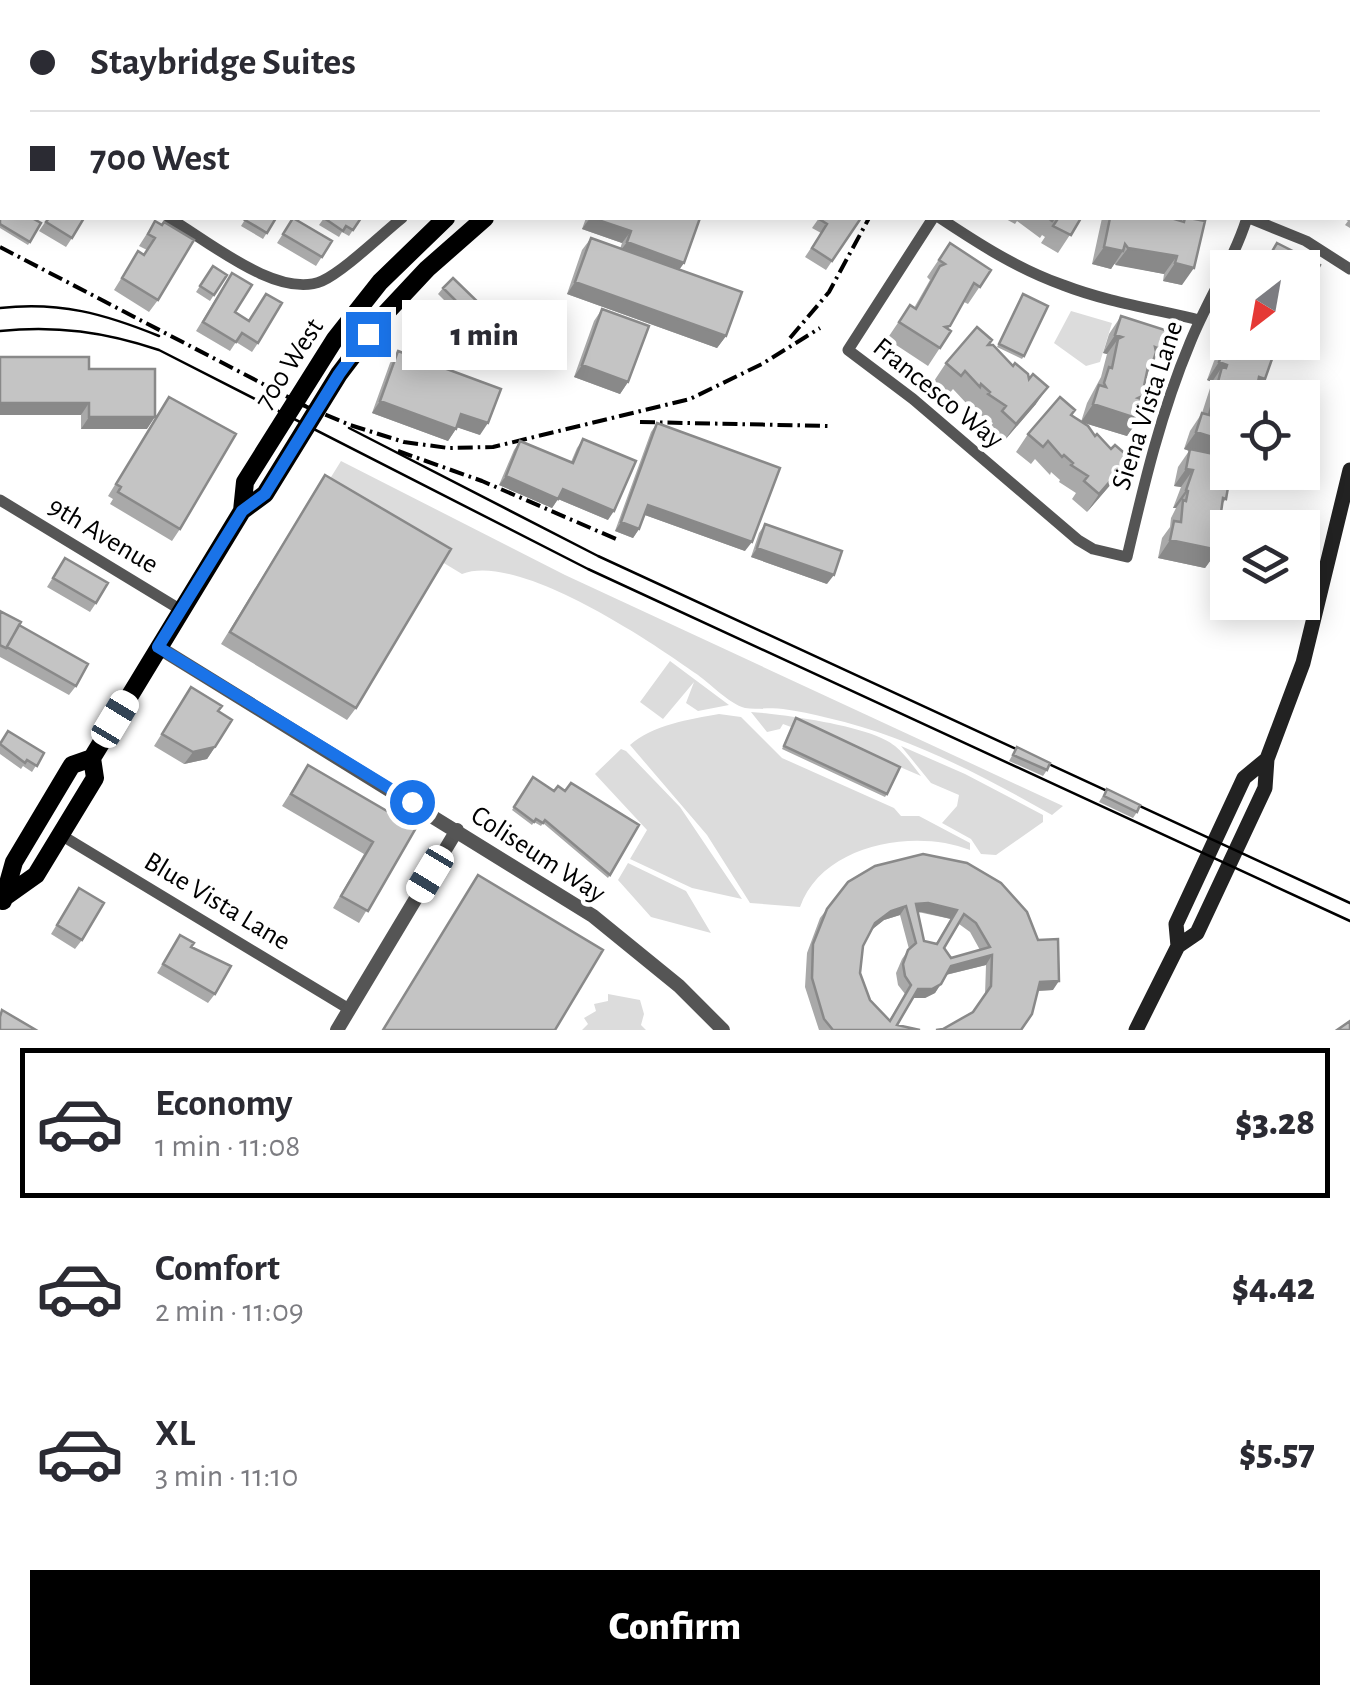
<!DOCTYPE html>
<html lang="en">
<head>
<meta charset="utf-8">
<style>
  :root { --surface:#fff; --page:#f7f7f7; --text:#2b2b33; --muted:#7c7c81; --line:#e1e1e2; --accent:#000 }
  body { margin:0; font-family:"Alegreya Sans",sans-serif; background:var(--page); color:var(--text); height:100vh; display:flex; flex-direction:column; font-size:38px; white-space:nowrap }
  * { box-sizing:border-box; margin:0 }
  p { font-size:32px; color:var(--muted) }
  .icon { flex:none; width:55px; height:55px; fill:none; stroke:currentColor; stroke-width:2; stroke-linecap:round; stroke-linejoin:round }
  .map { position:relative; height:1030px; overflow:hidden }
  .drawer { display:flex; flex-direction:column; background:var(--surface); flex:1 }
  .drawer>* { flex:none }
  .guide { position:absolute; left:0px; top:0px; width:1350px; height:220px; box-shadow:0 5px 25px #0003; display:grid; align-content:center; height:220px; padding:0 30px; background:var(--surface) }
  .needle { width:65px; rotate:211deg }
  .controls { position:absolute; left:1210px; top:250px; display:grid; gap:20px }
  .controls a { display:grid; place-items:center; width:110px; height:110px; border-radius:0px; background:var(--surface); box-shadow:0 5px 25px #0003; font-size:50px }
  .end { position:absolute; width:45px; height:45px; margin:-22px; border:12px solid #1a73e8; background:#fff; box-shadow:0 0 0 5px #fff }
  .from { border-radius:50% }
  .bubble { position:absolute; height:70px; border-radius:0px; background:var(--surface); box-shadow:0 5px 25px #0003; font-size:32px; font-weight:800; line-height:70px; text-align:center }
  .car { position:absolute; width:30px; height:60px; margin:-30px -15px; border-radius:12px; box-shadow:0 0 8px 2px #0007; background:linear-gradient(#fff 24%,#345 0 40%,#fff 0 76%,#345 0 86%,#fff 0) }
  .guide b { display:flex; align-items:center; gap:35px; height:95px; font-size:38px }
  .guide b+b { border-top:2px solid var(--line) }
  .guide i { width:25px; height:25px; background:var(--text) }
  ul { padding:18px 0 0; list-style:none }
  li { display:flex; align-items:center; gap:30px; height:150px; margin:0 20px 15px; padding:0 10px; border:5px solid transparent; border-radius:0px }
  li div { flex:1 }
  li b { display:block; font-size:38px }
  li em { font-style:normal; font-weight:800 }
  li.active { border-color:var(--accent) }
  li>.icon { width:90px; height:90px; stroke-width:1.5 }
  .button { display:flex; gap:20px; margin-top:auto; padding:20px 30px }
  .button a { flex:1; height:115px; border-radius:0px; background:var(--accent); color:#fff; font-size:40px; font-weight:800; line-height:115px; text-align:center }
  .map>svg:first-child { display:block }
  .green { fill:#dcdcdc }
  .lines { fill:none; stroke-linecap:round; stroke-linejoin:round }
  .minor { stroke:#555; stroke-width:11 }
  .tertiary { stroke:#555; stroke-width:14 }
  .secondary { stroke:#222; stroke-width:15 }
  .primary { stroke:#000; stroke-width:18 }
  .tram { stroke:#000; stroke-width:2.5 }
  .rail { stroke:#000; stroke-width:4; stroke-dasharray:15 5 2.5 5; stroke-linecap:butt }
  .wall { fill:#a9a9a9; fill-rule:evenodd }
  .shaded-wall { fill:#898989 }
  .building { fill:#c4c4c4; stroke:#898989; stroke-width:2.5; fill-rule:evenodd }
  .route { stroke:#1a73e8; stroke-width:12 }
  .labels { text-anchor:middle; stroke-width:9; stroke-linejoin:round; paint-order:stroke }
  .street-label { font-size:28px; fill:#000; stroke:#fff }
</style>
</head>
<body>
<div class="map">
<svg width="1350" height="1030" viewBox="0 0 1350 1030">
  <rect width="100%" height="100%" fill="#fff"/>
  <!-- green -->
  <path class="green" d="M 1071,311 L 1112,323 L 1100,362 L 1086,366 L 1054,343 Z
    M 341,461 L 565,575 L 1063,806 L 1052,815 C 981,775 908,736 828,718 C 813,714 798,711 783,709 C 771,707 756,710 745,708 C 729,704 709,682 695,673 C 649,640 517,552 462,574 L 323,490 Z
    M 670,661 L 729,705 L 698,711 L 686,703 L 694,682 L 663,719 L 640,702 Z
    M 751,712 C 782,714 873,726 895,746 C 905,754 913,766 921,776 L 795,722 L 791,727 L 783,724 L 780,729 L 767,732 Z
    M 719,714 L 741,717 L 782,758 L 894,808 L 901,816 L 919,816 L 970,843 L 970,850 C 915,828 822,844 800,907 L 750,903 L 707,835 L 630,745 C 652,725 690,719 719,714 Z
    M 901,746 L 965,774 L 1043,815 L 1043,822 L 996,855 L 981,854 L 971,839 L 942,823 L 957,806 L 959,795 L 931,783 Z
    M 621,749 L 626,751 L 680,807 L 742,899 L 692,888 L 630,859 L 647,830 L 595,774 Z
    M 628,863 L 686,891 L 711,933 L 651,917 L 618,880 Z
    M 608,994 L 640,1000 L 644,1014 L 641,1025 L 646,1030 L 582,1030 L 588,1024 L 584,1018 L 596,1011 L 594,1004 L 608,1001 Z"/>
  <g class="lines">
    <!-- minor -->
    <path class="minor" d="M 210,0 L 214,2
      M 1302,0 L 1306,2
      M 1103,2 L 1105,0
      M 1348,28 L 1350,29
      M 0,115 L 2,117
      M 1348,171 L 1350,173
      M 169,218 C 207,240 278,300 322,281 C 344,271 382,234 402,218
      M 933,218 L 848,350 L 913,399 L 1078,540 L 1093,549 L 1127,557 C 1144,484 1161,412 1190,343 C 1207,300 1233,262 1247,218
      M 940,218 C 979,244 1018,269 1063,285 C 1107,302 1154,309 1199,320
      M 1249,218 L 1306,241 L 1350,269
      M 0,500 L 181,610
      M 61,835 L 349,1009"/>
    <!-- tertiary -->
    <path class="tertiary" d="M 551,2 L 553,0
      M 158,647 L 593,916 L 679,986 L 723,1030
      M 337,1030 L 457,830"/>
    <!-- secondary -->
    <path class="secondary" d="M 1178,946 L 1176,924 L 1244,778 L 1267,759
      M 1136,1030 L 1178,946 L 1197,933 L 1265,788 L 1267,759 L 1303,663 L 1350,470"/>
    <!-- primary -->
    <path class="primary" d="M 881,2 L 884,0
      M 242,511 L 245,482 L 335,339 L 380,282 L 446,218
      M 5,897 L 36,875 L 95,778 L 92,758 L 242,511 L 265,494 L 339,374 L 383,316 L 427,269 L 485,218
      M 3,901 L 14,862 L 72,765 L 92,758"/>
    <!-- tram -->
    <path class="tram" d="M 0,308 C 59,301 105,314 159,336
      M 0,331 C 56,325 105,332 159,350 L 588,569 L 1350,921
      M 349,428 L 598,556 L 1350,903"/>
    <!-- rail -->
    <path class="rail" d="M 987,2 L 989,0
      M 1009,2 L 1010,0
      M 0,247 L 313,410
      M 790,338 L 829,292 L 869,218
      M 300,404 L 350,425 L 404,442 L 448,448 L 493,447 L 690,399 L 762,364 L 820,328
      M 640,422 L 830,426
      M 398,451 L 482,481 L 616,539"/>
  </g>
  <!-- wall -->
  <path class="wall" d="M 351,0 L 371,0 L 370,2 L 355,2 Z
    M 1327,0 L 1350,0 L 1350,13 L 1348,13 L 1348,2 L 1328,2 Z
    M 1350,185 L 1350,228 L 1345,225 L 1348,221 L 1343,218 L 1348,218 L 1348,188 Z
    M 0,199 L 41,223 L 28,245 L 0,228 Z
    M 48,218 L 72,238 L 66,247 L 39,231 Z
    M 246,218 L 276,218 L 263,239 L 241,226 Z
    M 293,218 L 332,241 L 316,266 L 277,243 Z
    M 324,218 L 361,218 L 349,236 L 342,232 L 339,237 L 319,225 Z
    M 586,218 L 700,218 L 684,263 L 679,270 L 726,336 L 717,348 L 567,294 L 582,250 L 591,238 L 620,249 L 622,243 L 582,229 Z
    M 819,218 L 861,218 L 826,270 L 805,257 L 821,233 L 812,228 Z
    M 1004,218 L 1081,218 L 1058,253 L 1041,243 L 1045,237 L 1042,235 L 1040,238 L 1017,221 L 1015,224 Z
    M 1102,218 L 1171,218 L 1182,222 L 1185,218 L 1182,285 L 1163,281 L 1164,274 L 1114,264 L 1111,269 L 1092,264 Z
    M 155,221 L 158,300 L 149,312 L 114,290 L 138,251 L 144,255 L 147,250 L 139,246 Z
    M 950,243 L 991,270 L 968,304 L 964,302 L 948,329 L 951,331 L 928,366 L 887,339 L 910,305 L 914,308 L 930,280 L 927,277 Z
    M 1277,243 L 1320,265 L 1302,294 L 1302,268 L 1260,268 Z
    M 213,266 L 227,275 L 210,301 L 196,292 Z
    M 226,282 L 235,312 L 258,343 L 252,352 L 236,342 L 230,351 L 196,331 Z
    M 443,288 L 483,307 L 468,324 L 438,294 Z
    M 1021,297 L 1024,356 L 1022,359 L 997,347 Z
    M 602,309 L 628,382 L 620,394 L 574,377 L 594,321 Z
    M 1121,316 L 1153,364 L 1147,374 L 1142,396 L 1127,436 L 1081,422 L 1087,403 L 1101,377 L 1107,354 L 1103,353 L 1109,334 Z
    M 1228,330 L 1228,342 L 1279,342 L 1269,358 L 1254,398 L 1228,398 L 1233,480 L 1228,487 L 1226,499 L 1222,504 L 1219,527 L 1217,530 L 1218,550 L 1205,568 L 1158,558 L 1162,538 L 1170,527 L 1171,518 L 1176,508 L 1173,508 L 1181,487 L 1174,486 L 1178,467 L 1189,451 L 1184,449 L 1190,431 L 1202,413 L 1212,382 L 1207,380 L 1214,361 L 1225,344 L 1221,342 Z
    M 989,345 L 1029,379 L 1036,404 L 1004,441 L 989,429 L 993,423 L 976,412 L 977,409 L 969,402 L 967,404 L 953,389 L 949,394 L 934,381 L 946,363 Z
    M 398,351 L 480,435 L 457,427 L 448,441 L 372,413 L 390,363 Z
    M 89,369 L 147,429 L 81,429 L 81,415 Z
    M 169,397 L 180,529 L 172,541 L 110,504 L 113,499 L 108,496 Z
    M 1072,416 L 1111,449 L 1130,458 L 1118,476 L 1087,512 L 1072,499 L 1076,493 L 1059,482 L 1060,480 L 1051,472 L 1050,475 L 1035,459 L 1031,464 L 1016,452 L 1028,434 Z
    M 657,423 L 745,551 L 645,515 L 639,529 L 633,538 L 615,531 L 651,432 Z
    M 583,439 L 608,520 L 558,499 L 552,508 L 499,485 L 514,450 L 520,441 L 571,462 L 577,448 Z
    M 325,475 L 356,708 L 347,720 L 221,644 Z
    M 765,524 L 827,584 L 751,557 L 759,533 Z
    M 65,558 L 96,603 L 90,612 L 47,587 Z
    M 0,611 L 76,686 L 69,695 L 0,657 Z
    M 191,687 L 218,711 L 215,747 L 207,759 L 184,764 L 154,746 Z
    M 794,721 L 887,794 L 885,797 L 782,749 Z
    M 0,743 L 44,753 L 32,772 L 23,766 L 21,769 L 0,754 Z
    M 1017,747 L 1047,770 L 1043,776 L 1009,761 Z
    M 308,765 L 416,828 L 359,923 L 333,908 L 364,854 L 282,806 Z
    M 533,777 L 554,791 L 565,791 L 639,825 L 608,878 L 543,823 L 541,826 L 534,822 L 532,825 L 512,810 Z
    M 1107,789 L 1137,812 L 1133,818 L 1099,802 Z
    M 923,854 L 1053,990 L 1038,991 L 943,1029 L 973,1012 L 985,995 L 986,965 L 946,975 L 935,993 L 925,998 L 912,998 L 897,1025 L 920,1030 L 819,1030 L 805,987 L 807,953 L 820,918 L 848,882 ZM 918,912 L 951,919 L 936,944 L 924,941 ZM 900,915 L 909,949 L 902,959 L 896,973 L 898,985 L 905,994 L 889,1021 L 870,1000 L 860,973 L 863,946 L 871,930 L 884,920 ZM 959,924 L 970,932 L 980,950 L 951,958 L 944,948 Z
    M 79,888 L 82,940 L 75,949 L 51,934 Z
    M 180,935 L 191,947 L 215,994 L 208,1003 L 157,973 Z"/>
  <!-- shaded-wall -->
  <path class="shaded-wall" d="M 590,218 L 592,218 L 631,231 L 622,243 L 582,229 Z
    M 627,242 L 684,263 L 675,275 L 618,254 Z
    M 1104,247 L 1123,251 L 1111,269 L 1092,264 Z
    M 1128,248 L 1177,256 L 1164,274 L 1115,265 Z
    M 1175,263 L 1194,268 L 1182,285 L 1163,281 Z
    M 575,282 L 726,336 L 717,348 L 567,294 Z
    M 1115,335 L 1122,337 L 1118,339 L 1107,354 L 1103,353 Z
    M 1219,362 L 1227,365 L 1221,373 L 1222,367 L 1212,382 L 1207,380 Z
    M 582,365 L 628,382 L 620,394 L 574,377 Z
    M 1259,377 L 1265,379 L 1253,396 L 1254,398 L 1251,398 Z
    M 1048,387 L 1036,404 L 1004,441 L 1016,424 Z
    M 1142,396 L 1130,413 L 1139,419 L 1127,436 L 1081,422 L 1093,404 L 1138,398 Z
    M 380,401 L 456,429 L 448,441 L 372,413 Z
    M 0,403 L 89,403 L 81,415 L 0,415 Z
    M 461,414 L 488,423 L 480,435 L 453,426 Z
    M 89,417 L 155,417 L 147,429 L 81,429 Z
    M 1196,432 L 1228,442 L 1228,464 L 1184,449 Z
    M 1130,458 L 1118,476 L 1087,512 L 1099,494 Z
    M 1186,469 L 1193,470 L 1181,487 L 1174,486 Z
    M 506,476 L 563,489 L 614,511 L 608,520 L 558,499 L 552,508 L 499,485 Z
    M 1186,490 L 1188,491 L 1176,508 L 1173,508 Z
    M 648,505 L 752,542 L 745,551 L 642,514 Z
    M 621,522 L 639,529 L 633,538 L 615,531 Z
    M 1170,540 L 1218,550 L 1205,568 L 1158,558 Z
    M 757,548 L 834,575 L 827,584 L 751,557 Z
    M 215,747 L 207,759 L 184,764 L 193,752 Z
    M 928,903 L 957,910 L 951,919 L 922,912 L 910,913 L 916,904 Z
    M 906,906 L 900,915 L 884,920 L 869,932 L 875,923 L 891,911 Z
    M 992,955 L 986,965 L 945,975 L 951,966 Z
    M 1059,981 L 1053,990 L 1034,991 L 1040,982 Z
    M 941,984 L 935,993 L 925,998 L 911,998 L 918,989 Z"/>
  <!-- building -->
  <path class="building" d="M 292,0 L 309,0 L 313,2 L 291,2 Z
    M 453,0 L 531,0 L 529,2 L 452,2 Z
    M 589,0 L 655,0 L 654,2 L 593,2 Z
    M 1050,0 L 1086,0 L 1088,2 L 1049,2 Z
    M 1131,0 L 1164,0 L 1165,1 L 1164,2 L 1129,2 Z
    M 1196,0 L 1223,0 L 1221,2 L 1200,2 Z
    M 1239,0 L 1270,0 L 1273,2 L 1238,2 Z
    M 1350,81 L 1350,132 L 1348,131 L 1348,84 Z
    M 1350,185 L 1350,213 L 1348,212 L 1348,188 Z
    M 0,199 L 2,200 L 2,218 L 32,218 L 41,223 L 30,242 L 0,224 Z
    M 49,218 L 84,218 L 72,238 L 46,222 Z
    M 247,218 L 276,218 L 267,233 L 245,220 Z
    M 293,218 L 332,241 L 322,257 L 283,234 Z
    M 324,218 L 361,218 L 353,230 L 346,226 L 343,231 Z
    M 592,218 L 700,218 L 684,263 L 627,242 L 631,231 Z
    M 1048,218 L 1081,218 L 1071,235 L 1053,226 L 1057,220 L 1054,218 L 1052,221 Z
    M 1110,218 L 1171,218 L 1184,222 L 1185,218 L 1189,218 L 1205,221 L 1194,268 L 1175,263 L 1177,256 L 1128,248 L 1125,244 L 1123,251 L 1104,247 Z
    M 819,219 L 861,218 L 832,261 L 812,248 L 827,224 Z
    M 155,221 L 162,225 L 164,222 L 194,240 L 158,300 L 122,278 L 138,251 L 144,255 L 155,238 L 148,234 Z
    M 591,238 L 742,292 L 726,336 L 575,282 Z
    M 950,243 L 991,270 L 980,287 L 974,283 L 950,326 L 945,327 L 951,331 L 940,348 L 899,322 L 910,305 L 916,309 L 940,266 L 945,264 L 939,260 Z
    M 1277,243 L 1320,265 L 1310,283 L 1304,280 L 1303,283 L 1306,285 L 1302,292 L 1302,268 L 1271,268 L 1274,263 L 1267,260 Z
    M 213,266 L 227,275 L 214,295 L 200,286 Z
    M 232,273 L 252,285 L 235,312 L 249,321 L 266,294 L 282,303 L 258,343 L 242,333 L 236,342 L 203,322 Z
    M 453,278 L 483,307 L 473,318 L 443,288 Z
    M 1023,294 L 1048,306 L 1024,356 L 999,344 Z
    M 602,309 L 649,326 L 628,382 L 582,365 Z
    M 1121,316 L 1168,331 L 1162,350 L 1155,347 L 1156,352 L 1151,368 L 1148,367 L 1142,396 L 1138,398 L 1145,400 L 1139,419 L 1093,404 L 1099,385 L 1106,387 L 1104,383 L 1109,367 L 1112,368 L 1118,339 L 1122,337 L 1115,335 Z
    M 977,327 L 992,340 L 988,345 L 993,345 L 1013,366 L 1015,363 L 1028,374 L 1029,379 L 1033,374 L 1048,387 L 1016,424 L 1002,411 L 1006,406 L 988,394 L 990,392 L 981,384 L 980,387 L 965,371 L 961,376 L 946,363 Z
    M 1226,343 L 1272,359 L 1265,379 L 1259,377 L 1255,397 L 1228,398 L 1228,442 L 1196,432 L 1202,413 L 1209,415 L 1222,367 L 1226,368 L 1227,365 L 1219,362 Z
    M 398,351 L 501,389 L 488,423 L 461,414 L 456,429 L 380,401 Z
    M 0,357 L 89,357 L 89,369 L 155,369 L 155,417 L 89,417 L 89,403 L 0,403 Z
    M 169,397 L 236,434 L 180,529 L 118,492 L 121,487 L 116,484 Z
    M 1060,397 L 1075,410 L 1071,415 L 1074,417 L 1088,426 L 1095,436 L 1097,434 L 1111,449 L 1115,445 L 1130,458 L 1099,494 L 1084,481 L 1088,476 L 1071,465 L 1073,463 L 1064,455 L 1062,457 L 1048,441 L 1043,447 L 1028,434 Z
    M 657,423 L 780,468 L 752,542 L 648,505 L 639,529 L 621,522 Z
    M 583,439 L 636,461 L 614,511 L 563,489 L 558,499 L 506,476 L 520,441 L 573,463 Z
    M 1190,449 L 1228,457 L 1228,472 L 1235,472 L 1233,480 L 1227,478 L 1229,482 L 1226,499 L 1223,498 L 1219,527 L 1215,529 L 1222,531 L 1218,550 L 1170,540 L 1174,521 L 1181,522 L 1183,500 L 1186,501 L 1188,491 L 1186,490 L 1193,470 L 1186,469 Z
    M 325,475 L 451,549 L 356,708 L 230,632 Z
    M 765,524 L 842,551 L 834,575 L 757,548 Z
    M 65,558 L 108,583 L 96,603 L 53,578 Z
    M 0,611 L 21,622 L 6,648 L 0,645 Z
    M 19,625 L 88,664 L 76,686 L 7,647 Z
    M 191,687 L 222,706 L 218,711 L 232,720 L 215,747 L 193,752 L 162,734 Z
    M 796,718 L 900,767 L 887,794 L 784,746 Z
    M 8,731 L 44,753 L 37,766 L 27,760 L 25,763 L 0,744 Z
    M 1017,747 L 1050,763 L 1047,770 L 1013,755 Z
    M 308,765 L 416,828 L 368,911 L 341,896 L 373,842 L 291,794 Z
    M 533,777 L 554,791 L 558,786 L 565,791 L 571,783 L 639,825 L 610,875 L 545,820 L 543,823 L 536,819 L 534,822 L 514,807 Z
    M 1107,789 L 1140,805 L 1137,812 L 1104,796 Z
    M 923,854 L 967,863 L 1001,883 L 1027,912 L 1038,940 L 1058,939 L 1059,981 L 1040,982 L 1032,1014 L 1021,1030 L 936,1030 L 943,1029 L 973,1012 L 991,986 L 992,955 L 951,966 L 941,984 L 932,989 L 918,989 L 897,1025 L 920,1030 L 833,1030 L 824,1019 L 812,978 L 813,944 L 827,909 L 848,882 L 875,866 ZM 928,903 L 957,910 L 937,944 L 924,941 L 916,904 ZM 906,906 L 916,943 L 908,950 L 903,964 L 905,976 L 911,985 L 890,1021 L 870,1000 L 860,973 L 863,946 L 875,923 L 891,911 ZM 964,914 L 976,923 L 990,947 L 951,958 L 944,948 Z
    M 478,875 L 603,950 L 555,1030 L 383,1030 Z
    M 79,888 L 104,903 L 82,940 L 57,925 Z
    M 180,935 L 194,943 L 191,947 L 231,966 L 215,994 L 163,964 Z
    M 2,1010 L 36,1030 L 0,1030 L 0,1017 Z
    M 1350,1021 L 1350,1030 L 1337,1030 Z"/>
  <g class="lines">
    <!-- route -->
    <path class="route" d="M 368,334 L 339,374 L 265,494 L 242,511 L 158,647 L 412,802"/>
  </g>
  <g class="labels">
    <!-- street labels -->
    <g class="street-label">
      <text transform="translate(288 363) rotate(-57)" y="10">700 West</text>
      <text transform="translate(939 392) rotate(39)" y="10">Francesco Way</text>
      <text transform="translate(1146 405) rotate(-72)" y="10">Siena Vista Lane</text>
      <text transform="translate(104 534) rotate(31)" y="10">9th Avenue</text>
      <text transform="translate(539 853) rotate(33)" y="10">Coliseum Way</text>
      <text transform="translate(218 900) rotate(31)" y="10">Blue Vista Lane</text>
    </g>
  </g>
</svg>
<div class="controls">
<a><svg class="needle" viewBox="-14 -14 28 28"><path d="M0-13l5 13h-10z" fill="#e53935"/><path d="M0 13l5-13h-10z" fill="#7c7c81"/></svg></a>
<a><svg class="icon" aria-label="locate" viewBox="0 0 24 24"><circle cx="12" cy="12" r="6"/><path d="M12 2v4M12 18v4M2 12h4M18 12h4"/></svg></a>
<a><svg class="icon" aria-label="layers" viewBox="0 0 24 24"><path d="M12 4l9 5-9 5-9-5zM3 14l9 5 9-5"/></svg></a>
</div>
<i class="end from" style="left:412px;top:802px"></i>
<i class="end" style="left:368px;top:334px"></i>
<div class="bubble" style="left:402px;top:300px;width:165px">1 min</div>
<i class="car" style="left:115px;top:719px;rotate:31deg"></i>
<i class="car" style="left:430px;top:874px;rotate:211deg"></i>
<div class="guide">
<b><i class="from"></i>Staybridge Suites</b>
<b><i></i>700 West</b>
</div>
</div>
<section class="drawer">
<ul>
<li class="active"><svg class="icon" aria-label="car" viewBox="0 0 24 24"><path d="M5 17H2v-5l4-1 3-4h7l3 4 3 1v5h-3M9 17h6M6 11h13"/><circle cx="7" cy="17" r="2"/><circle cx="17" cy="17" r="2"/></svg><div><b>Economy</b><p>1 min · 11:08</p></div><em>$3.28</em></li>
<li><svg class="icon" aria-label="car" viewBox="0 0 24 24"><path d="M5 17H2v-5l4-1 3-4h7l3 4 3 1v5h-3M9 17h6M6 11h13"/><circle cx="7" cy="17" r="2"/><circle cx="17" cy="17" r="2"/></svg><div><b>Comfort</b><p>2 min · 11:09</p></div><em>$4.42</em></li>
<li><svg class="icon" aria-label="car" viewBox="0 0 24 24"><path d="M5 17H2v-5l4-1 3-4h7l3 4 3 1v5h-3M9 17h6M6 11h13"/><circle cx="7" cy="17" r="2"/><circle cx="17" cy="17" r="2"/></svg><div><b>XL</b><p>3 min · 11:10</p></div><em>$5.57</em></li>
</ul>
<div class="button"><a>Confirm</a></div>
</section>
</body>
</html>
